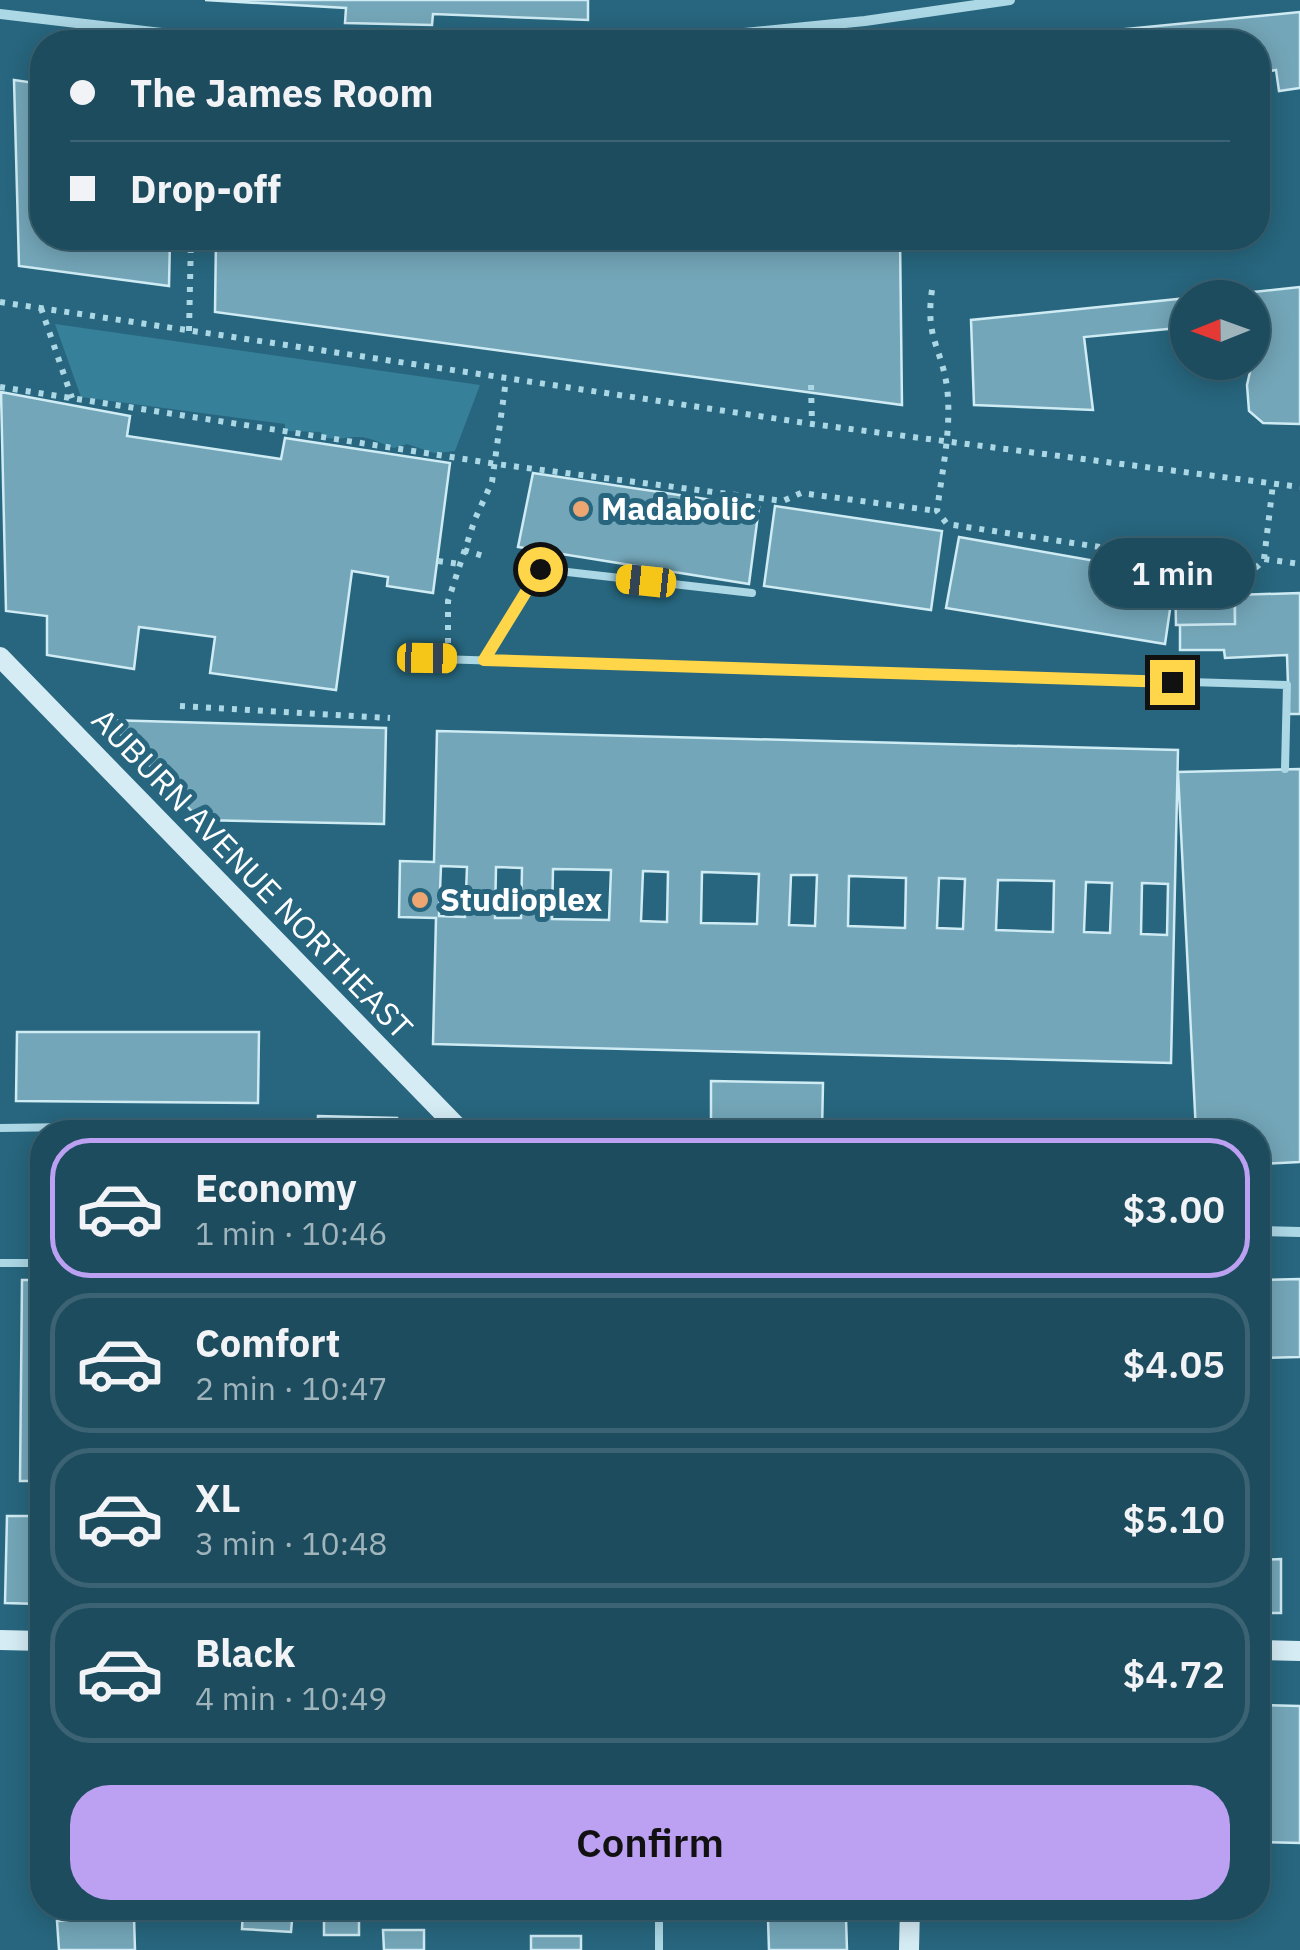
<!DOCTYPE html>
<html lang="en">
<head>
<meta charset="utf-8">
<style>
  :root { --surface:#1d4c5e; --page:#2a5667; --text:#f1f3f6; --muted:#a0b4bc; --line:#3b6373; --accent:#bca0f2 }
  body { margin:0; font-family:"IBM Plex Sans",sans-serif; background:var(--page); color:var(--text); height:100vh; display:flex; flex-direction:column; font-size:38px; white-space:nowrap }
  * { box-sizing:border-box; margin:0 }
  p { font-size:32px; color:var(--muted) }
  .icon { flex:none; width:55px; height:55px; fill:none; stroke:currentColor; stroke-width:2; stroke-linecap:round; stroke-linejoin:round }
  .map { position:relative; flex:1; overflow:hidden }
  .panel { position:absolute; left:30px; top:1120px; width:1240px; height:800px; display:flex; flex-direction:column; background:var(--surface); border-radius:40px; box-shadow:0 5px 25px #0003,0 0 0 2px var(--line) }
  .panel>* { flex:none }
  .hud { position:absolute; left:30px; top:30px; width:1240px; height:220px; border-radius:40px; box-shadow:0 5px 25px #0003,0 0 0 2px var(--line); display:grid; align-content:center; height:220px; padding:0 40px; background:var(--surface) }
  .needle { width:65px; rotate:269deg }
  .buttons { position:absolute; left:1170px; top:280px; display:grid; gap:20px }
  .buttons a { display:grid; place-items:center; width:100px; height:100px; border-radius:50%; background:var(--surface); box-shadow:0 5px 25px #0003,0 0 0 2px var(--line); font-size:50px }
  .end { position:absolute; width:45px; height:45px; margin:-22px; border:12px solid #ffd54a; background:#111; box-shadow:0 0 0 5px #111 }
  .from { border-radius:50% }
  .bubble { position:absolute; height:70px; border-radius:35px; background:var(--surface); box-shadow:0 5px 25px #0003,0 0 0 2px var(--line); font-size:32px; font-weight:600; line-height:70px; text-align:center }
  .car { position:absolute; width:30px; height:60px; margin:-30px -15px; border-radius:12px; box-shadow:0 0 8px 2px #0007; background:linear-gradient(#f5c518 24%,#345 0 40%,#f5c518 0 76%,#345 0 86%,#f5c518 0) }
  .hud b { display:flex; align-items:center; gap:35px; height:95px; font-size:38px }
  .hud b+b { border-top:2px solid var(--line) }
  .hud i { width:25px; height:25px; background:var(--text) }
  ul { padding:18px 0 0; list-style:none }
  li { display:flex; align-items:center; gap:30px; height:140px; margin:0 20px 15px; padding:0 20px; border:5px solid var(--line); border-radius:40px }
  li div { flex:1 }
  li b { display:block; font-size:38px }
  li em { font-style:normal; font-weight:600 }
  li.selected { border-color:var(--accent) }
  li>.icon { width:90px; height:90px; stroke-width:1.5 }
  .action { display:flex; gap:20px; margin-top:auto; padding:20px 40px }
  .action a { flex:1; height:115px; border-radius:40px; background:var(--accent); color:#111; font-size:40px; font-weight:600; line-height:115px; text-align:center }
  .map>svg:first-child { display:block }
  .green { fill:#378099 }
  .building { fill:#73a6b8; stroke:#cfebf4; stroke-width:2.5; fill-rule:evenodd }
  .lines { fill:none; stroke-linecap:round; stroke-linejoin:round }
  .path { stroke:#acd7e5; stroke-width:6; stroke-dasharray:5 8; stroke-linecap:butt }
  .lane { stroke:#acd7e5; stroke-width:8 }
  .street { stroke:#acd7e5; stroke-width:10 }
  .secondary { stroke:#d5ecf5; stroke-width:20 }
  .route { stroke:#ffd54a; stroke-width:12 }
  .poi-dot { fill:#eda572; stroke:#27667e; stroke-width:4 }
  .labels { text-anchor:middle; stroke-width:10; stroke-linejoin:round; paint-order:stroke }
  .poi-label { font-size:32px; font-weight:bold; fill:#fff; stroke:#27667e; text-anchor:start }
  .street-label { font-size:32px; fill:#fff; stroke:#27667e }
</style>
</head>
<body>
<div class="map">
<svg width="1300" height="1950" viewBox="0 0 1300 1950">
  <rect width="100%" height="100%" fill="#27667e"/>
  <!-- green -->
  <path class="green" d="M 55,324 L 480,385 L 455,451 L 434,453 L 407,444 L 394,448 C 381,444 371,436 355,437 C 343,438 335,440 322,437 L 321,432 L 285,431 L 285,424 L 81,397 Z"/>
  <!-- building -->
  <path class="building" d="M 205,0 L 588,0 L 588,20 L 433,14 L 432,25 L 345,23 L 346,8 Z
    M 1300,12 L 1300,88 L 1279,91 L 1276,70 L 1258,73 L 1258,42 L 992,42 Z
    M 14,80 L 42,84 L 42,238 L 170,238 L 169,286 L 19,266 Z
    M 216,238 L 900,238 L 902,405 L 215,312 Z
    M 1300,287 L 1300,424 L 1263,423 L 1249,411 L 1247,385 L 1262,319 L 1252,320 L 1252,298 L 1196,298 Z
    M 1188,298 L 1188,327 L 1084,337 L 1093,410 L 974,405 L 971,320 Z
    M 1,392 L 130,416 L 127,436 L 281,459 L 285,438 L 450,463 L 433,593 L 387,586 L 388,577 L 352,571 L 336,690 L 210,673 L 215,637 L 139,627 L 134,669 L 47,655 L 47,616 L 6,611 Z
    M 533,473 L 759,507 L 749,584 L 518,547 Z
    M 775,506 L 942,531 L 931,610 L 764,586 Z
    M 959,537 L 1175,575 L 1165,644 L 946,608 Z
    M 1175,575 L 1234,584 L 1235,624 L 1176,625 Z
    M 1300,593 L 1300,714 L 1289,714 L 1287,655 L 1225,658 L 1224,650 L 1180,650 L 1180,625 L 1235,624 L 1235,595 Z
    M 107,720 L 386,728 L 384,824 L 200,820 Z
    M 437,731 L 1178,750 L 1171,1063 L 433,1044 L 436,918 L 399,917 L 400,861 L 434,862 ZM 441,866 L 467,867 L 465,917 L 439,916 ZM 496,867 L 522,868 L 521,918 L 495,918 ZM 553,869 L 611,870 L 609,920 L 552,919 ZM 643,871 L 668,872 L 667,922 L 641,921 ZM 702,872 L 759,874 L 757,924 L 701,923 ZM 791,875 L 817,875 L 815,926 L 789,925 ZM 849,876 L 906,878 L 905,928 L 848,926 ZM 939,878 L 965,879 L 963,929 L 937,928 ZM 998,880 L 1054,881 L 1053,932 L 996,930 ZM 1086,882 L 1112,883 L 1110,933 L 1084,932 ZM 1142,883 L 1168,884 L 1167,935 L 1141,934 Z
    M 1300,769 L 1300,1162 L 1258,1164 L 1258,1132 L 1196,1132 L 1178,772 Z
    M 17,1032 L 259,1032 L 258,1103 L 16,1101 Z
    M 711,1081 L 823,1083 L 822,1132 L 711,1132 Z
    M 318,1116 L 397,1118 L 397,1132 L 318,1132 Z
    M 33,1175 L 42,1175 L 42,1230 L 34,1231 Z
    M 1300,1279 L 1300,1357 L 1258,1358 L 1258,1280 Z
    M 22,1280 L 42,1280 L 42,1481 L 20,1481 Z
    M 7,1516 L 40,1516 L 38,1604 L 5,1603 Z
    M 1258,1519 L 1261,1519 L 1261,1560 L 1281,1559 L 1281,1613 L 1258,1613 Z
    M 1265,1705 L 1300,1706 L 1300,1843 L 1262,1842 Z
    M 243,1908 L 293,1908 L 291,1932 L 242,1929 Z
    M 324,1908 L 359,1908 L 359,1935 L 324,1935 Z
    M 134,1917 L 135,1950 L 59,1950 L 57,1921 Z
    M 846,1918 L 847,1950 L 769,1950 L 768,1919 Z
    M 383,1930 L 424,1930 L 424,1950 L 384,1950 Z
    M 531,1936 L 581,1936 L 581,1950 L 531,1950 Z"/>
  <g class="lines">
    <!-- path -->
    <path class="path" d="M 932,290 C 925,338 941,346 947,387 C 952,428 942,471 937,511 L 947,524 L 1179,559
      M 0,302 L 812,424 L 1300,487
      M 41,308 L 72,398
      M 189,331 L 191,238
      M 811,385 L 812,424
      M 0,387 L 496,464 L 783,501 L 801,493 L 937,511
      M 464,550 L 486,557
      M 1264,559 L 1273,484
      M 438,561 L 459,564
      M 1195,567 L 1178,565 L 1181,543 L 1241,551 L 1248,556 L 1245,563 L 1199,558 L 1195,567 C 1219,571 1248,583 1264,559 L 1300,564
      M 448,643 L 448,601 L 475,519 L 492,482 L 506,380
      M 180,706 L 390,718"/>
    <!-- lane -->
    <path class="lane" d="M 406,658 L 1287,685 L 1285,769
      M 484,660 L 541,569 L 752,593
      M 216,1125 L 256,1126
      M 0,1128 L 216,1125 L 216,1132
      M 0,1263 L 42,1263
      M 659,1950 L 659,1908"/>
    <!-- street -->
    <path class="street" d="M 0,14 L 238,42
      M 654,42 L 865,21 L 1010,0
      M 1258,1231 L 1300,1232"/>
    <!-- secondary -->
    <path class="secondary" d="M 0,657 L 462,1132
      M 0,1640 L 42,1641
      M 1258,1650 L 1300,1651
      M 909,1950 L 910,1908"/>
  </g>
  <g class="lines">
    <!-- route -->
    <path class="route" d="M 540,569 L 484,660 L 1172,682"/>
  </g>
  <!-- markers -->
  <g class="poi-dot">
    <circle cx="581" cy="509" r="10"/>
    <circle cx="420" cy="900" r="10"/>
  </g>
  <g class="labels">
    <!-- poi labels -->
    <g class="poi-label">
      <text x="601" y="520">Madabolic</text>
      <text x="440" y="911">Studioplex</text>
    </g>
    <!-- street labels -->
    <g class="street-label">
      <text transform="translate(252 874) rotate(46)" y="11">AUBURN AVENUE NORTHEAST</text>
    </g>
  </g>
</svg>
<div class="buttons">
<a><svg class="needle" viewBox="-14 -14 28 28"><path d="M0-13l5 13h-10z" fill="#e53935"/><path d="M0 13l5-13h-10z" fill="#a0b4bc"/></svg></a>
</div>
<i class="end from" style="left:540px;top:569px"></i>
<i class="end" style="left:1172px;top:682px"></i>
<div class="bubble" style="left:1090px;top:538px;width:165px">1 min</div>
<i class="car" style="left:646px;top:581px;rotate:276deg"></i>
<i class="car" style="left:427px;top:658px;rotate:91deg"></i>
<div class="hud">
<b><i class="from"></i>The James Room</b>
<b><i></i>Drop-off</b>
</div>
<section class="panel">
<ul>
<li class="selected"><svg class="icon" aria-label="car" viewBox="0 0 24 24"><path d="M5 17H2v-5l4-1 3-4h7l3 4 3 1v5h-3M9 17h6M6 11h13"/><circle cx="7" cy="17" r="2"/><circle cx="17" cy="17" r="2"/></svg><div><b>Economy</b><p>1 min · 10:46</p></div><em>$3.00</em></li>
<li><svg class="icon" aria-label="car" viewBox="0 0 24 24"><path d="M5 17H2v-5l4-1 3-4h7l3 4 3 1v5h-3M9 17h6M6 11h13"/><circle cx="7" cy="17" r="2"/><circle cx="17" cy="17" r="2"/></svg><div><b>Comfort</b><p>2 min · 10:47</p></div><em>$4.05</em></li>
<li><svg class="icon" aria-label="car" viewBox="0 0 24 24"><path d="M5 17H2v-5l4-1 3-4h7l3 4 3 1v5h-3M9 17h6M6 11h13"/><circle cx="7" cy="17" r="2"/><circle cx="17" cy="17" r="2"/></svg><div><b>XL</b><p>3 min · 10:48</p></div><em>$5.10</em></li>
<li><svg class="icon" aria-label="car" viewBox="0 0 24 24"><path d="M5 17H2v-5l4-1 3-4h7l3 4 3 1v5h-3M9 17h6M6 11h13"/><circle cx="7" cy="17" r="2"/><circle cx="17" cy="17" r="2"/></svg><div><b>Black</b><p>4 min · 10:49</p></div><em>$4.72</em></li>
</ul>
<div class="action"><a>Confirm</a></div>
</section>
</div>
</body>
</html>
